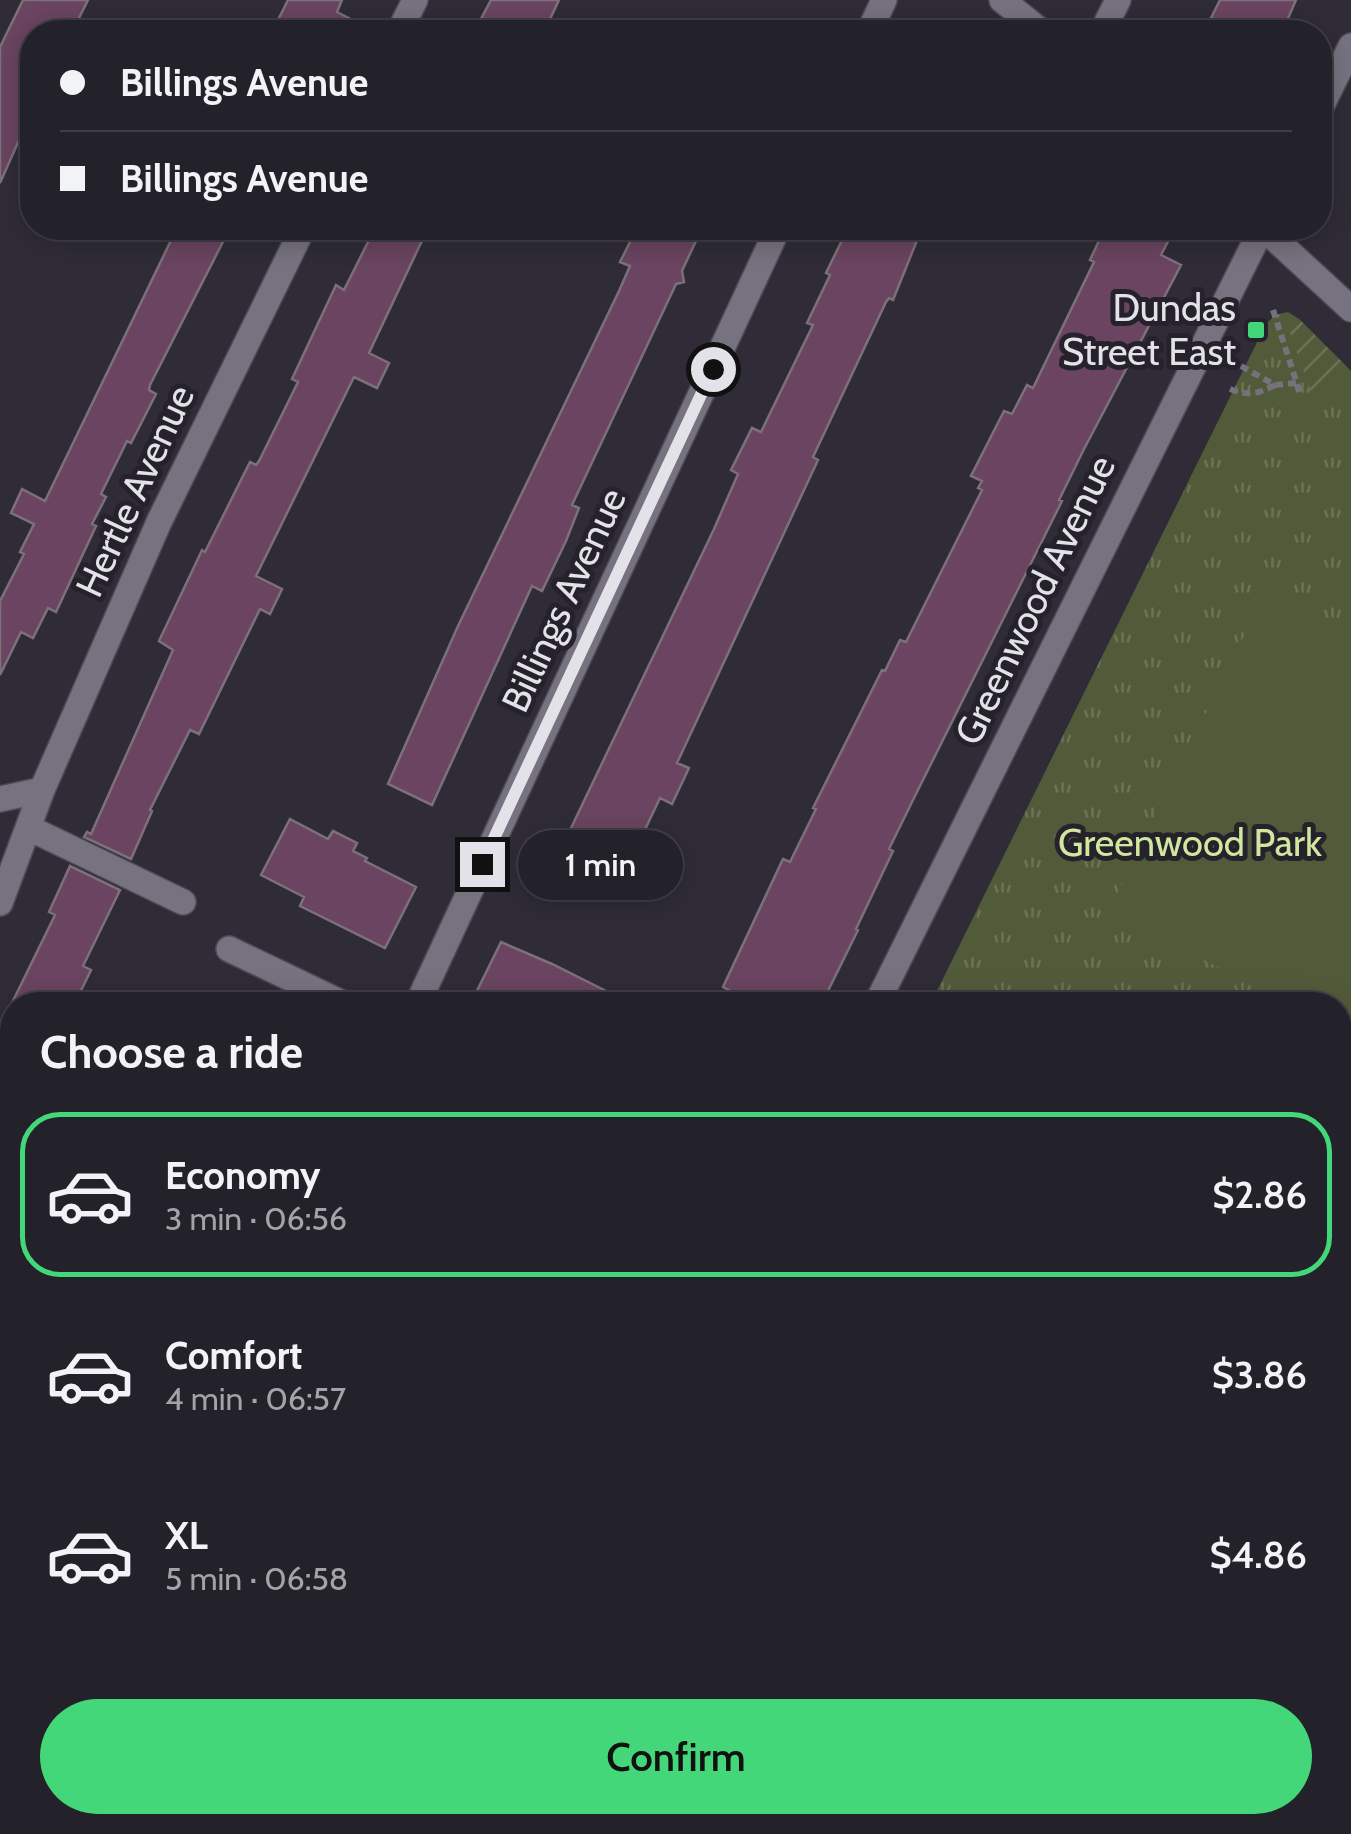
<!DOCTYPE html>
<html lang="en">
<head>
<meta charset="utf-8">
<style>
  :root { --surface:#232129; --page:#2f2e35; --text:#f1f3f6; --muted:#a3a3a8; --line:#403e46; --accent:#44d77a }
  body { margin:0; font-family:Cabin,sans-serif; background:var(--page); color:var(--text); height:100vh; display:flex; flex-direction:column; font-size:38px; white-space:nowrap }
  * { box-sizing:border-box; margin:0 }
  p { font-size:32px; color:var(--muted) }
  .icon { flex:none; width:55px; height:55px; fill:none; stroke:currentColor; stroke-width:2; stroke-linecap:round; stroke-linejoin:round }
  .map { position:relative; flex:1; overflow:hidden }
  .sheet { position:absolute; left:0px; top:992px; width:1352px; height:842px; display:flex; flex-direction:column; background:var(--surface); border-radius:40px 40px 0 0; box-shadow:0 5px 25px #0003,0 0 0 2px var(--line) }
  .sheet>* { flex:none }
  .guide { position:absolute; left:20px; top:20px; width:1312px; height:220px; border-radius:40px; box-shadow:0 5px 25px #0003,0 0 0 2px var(--line); display:grid; align-content:center; height:220px; padding:0 40px; background:var(--surface) }
  .end { position:absolute; width:45px; height:45px; margin:-22px; border:12px solid #e4e2e9; background:#111; box-shadow:0 0 0 5px #111 }
  .from { border-radius:50% }
  .bubble { position:absolute; height:70px; border-radius:35px; background:var(--surface); box-shadow:0 5px 25px #0003,0 0 0 2px var(--line); font-size:32px; font-weight:600; line-height:70px; text-align:center }
  .guide b { display:flex; align-items:center; gap:35px; height:95px; font-size:38px }
  .guide b+b { border-top:2px solid var(--line) }
  .guide i { width:25px; height:25px; background:var(--text) }
  ul { padding:0; list-style:none }
  li { display:flex; align-items:center; gap:30px; height:165px; margin:0 20px 15px; padding:0 20px; border:5px solid transparent; border-radius:40px }
  li div { flex:1 }
  li b { display:block; font-size:38px }
  li em { font-style:normal; font-weight:600 }
  li.selected { border-color:var(--accent) }
  li>.icon { width:90px; height:90px; stroke-width:1.5 }
  h2 { padding:0 40px; font-size:45px; line-height:120px }
  .button { display:flex; gap:20px; margin-top:auto; padding:20px 40px }
  .button a { flex:1; height:115px; border-radius:60px; background:var(--accent); color:#111; font-size:40px; font-weight:600; line-height:115px; text-align:center }
  .map>svg:first-child { display:block }
  .built { fill:#393445 }
  .park { fill:url(#park-tufts) }
  .garden { fill:url(#garden-furrows) }
  .pitch { fill:#525b39 }
  .building { fill:#6a4460; stroke:#7c7079; stroke-width:2.5 }
  .lines { fill:none; stroke-linecap:round; stroke-linejoin:round }
  .minor-casing { stroke:#4c4a53; stroke-width:28 }
  .major-casing { stroke:#4c4a53; stroke-width:28 }
  .path { stroke:#75727b; stroke-width:6; stroke-dasharray:8 5; stroke-linecap:butt }
  .minor { stroke:#76727f; stroke-width:25 }
  .major { stroke:#8d98c5; stroke-width:25 }
  .tram { stroke:#8f8c95; stroke-width:2.5 }
  .route { stroke:#e4e2e9; stroke-width:12 }
  .poi-dot { fill:#44d77a; stroke:#25222c; stroke-width:4 }
  .labels { text-anchor:middle; stroke-width:10; stroke-linejoin:round; paint-order:stroke }
  .poi-label { font-size:38px; fill:#e4e2e9; stroke:#25222c; text-anchor:end }
  .street-label { font-size:38px; fill:#e4e2e9; stroke:#25222c }
  .park-label { font-size:38px; fill:#d1e69e; stroke:#25222c }
</style>
</head>
<body>
<div class="map">
<svg width="1351" height="1834" viewBox="0 0 1351 1834">
  <defs>
    <pattern id="park-tufts" width="24" height="20" patternUnits="userSpaceOnUse" patternTransform="scale(2.5)"><rect width="24" height="20" fill="#525b39"/><path d="M3 7l-1-3M5 7V3M7 7l1-3M15 17l-1-3M17 17v-4M19 17l1-3" fill="none" stroke="#6b7256"/></pattern>
    <pattern id="garden-furrows" width="10" height="10" patternUnits="userSpaceOnUse" patternTransform="scale(2.5)"><rect width="10" height="10" fill="#525b39"/><path d="M-1 1l2-2M0 10L10 0M9 11l2-2" fill="none" stroke="#6b7256"/></pattern>
  </defs>
  <rect width="100%" height="100%" fill="#2f2c37"/>
  <!-- built -->
  <path class="built" d="M 529,1822 L 699,1823 L 706,1834 L 524,1834 Z
    M 122,1823 L 424,1823 L 419,1834 L 146,1834 Z"/>
  <!-- park -->
  <path class="park" d="M 1288,312 L 1299,319 L 1351,371 L 1351,1834 L 706,1834 L 699,1823 L 1340,1822 L 1340,1005 L 930,1005 L 1266,324 L 1275,315 Z"/>
  <!-- garden -->
  <path class="garden" d="M 1299,319 L 1349,369 L 1315,403 L 1289,330 Z"/>
  <!-- pitch -->
  <path class="pitch" d="M 1267,589 L 1351,631 L 1351,1033 L 1340,1028 L 1340,1005 L 1294,1005 L 1108,912 Z"/>
  <!-- building -->
  <path class="building" d="M 23,0 L 88,0 L 72,32 L 32,32 L 32,111 L 0,183 L 0,47 Z
    M 288,0 L 342,0 L 337,12 L 376,32 L 272,32 Z
    M 491,0 L 559,0 L 544,32 L 474,32 Z
    M 1220,0 L 1296,0 L 1282,32 L 1204,32 Z
    M 177,228 L 230,228 L 150,385 L 149,390 L 156,394 L 131,443 L 127,441 L 101,494 L 106,497 L 92,524 L 96,526 L 56,612 L 48,608 L 33,638 L 21,632 L 0,675 L 0,601 L 24,554 L 20,552 L 34,524 L 11,513 L 22,489 L 45,501 Z
    M 375,228 L 428,228 L 369,353 L 389,363 L 377,388 L 354,377 L 256,576 L 282,589 L 270,614 L 260,609 L 199,734 L 190,730 L 150,810 L 152,811 L 131,859 L 84,837 L 87,832 L 91,834 L 173,650 L 159,641 L 202,550 L 205,552 L 250,462 L 256,465 L 259,461 L 298,382 L 292,379 L 336,285 L 344,290 Z
    M 637,228 L 702,228 L 682,271 L 684,282 L 676,284 L 572,505 L 579,508 L 566,541 L 542,591 L 532,586 L 432,805 L 388,784 L 458,626 L 619,291 L 630,266 L 620,262 Z
    M 848,228 L 922,228 L 893,300 L 889,298 L 886,302 L 813,457 L 818,460 L 677,763 L 689,768 L 672,804 L 660,798 L 612,899 L 551,870 L 714,529 L 738,474 L 731,470 L 752,428 L 761,432 L 813,325 L 807,323 L 830,275 L 826,273 Z
    M 1105,228 L 1175,228 L 1161,255 L 1181,265 L 1084,449 L 1059,500 L 1062,501 L 914,798 L 889,849 L 893,851 L 856,929 L 858,930 L 821,1005 L 757,1005 L 723,987 L 783,859 L 790,862 L 816,809 L 813,808 L 882,670 L 885,671 L 900,640 L 906,642 L 982,490 L 978,488 L 982,481 L 971,476 L 1004,411 L 1012,414 L 1027,385 L 1033,388 L 1094,262 L 1090,260 Z
    M 290,819 L 328,839 L 333,831 L 357,843 L 353,851 L 367,858 L 365,861 L 416,887 L 385,948 L 300,906 L 304,897 L 261,875 Z
    M 70,866 L 120,890 L 83,966 L 91,970 L 74,1005 L 11,1005 L 55,915 L 49,912 Z
    M 501,942 L 552,964 L 634,1005 L 470,1005 Z"/>
  <g class="lines">
    <defs>
      <path id="minor" d="M 1002,0 L 1042,32
        M 399,32 L 415,0
        M 869,32 L 884,0
        M 1102,32 L 1118,0
        M 1320,109 L 1351,46
        M 1263,228 L 1351,309
        M 0,799 L 42,790
        M 29,828 L 183,902
        M 0,903 L 42,790 L 159,522 L 303,228
        M 229,949 L 346,1005
        M 417,1005 L 778,228
        M 876,1005 L 1262,228
        M 0,1318 L 12,1324
        M 568,1822 L 590,1834
        M 471,1834 L 477,1822"/>
      <path id="major" d="M 16,1822 L 40,1834"/>
    </defs>
    <!-- minor casing -->
    <use href="#minor" class="minor-casing"/>
    <!-- major casing -->
    <use href="#major" class="major-casing"/>
    <!-- path -->
    <path class="path" d="M 1273,310 L 1300,393
      M 1241,366 L 1275,385 L 1297,383
      M 1230,389 C 1248,396 1258,394 1275,385
      M 1340,1535 L 1351,1536
      M 1340,1684 L 1351,1692
      M 1340,1757 L 1351,1761
      M 1340,1773 L 1351,1779"/>
    <!-- minor -->
    <use href="#minor" class="minor"/>
    <!-- major -->
    <use href="#major" class="major"/>
    <!-- tram -->
    <path class="tram" d="M 0,1804 L 12,1810
      M 38,1822 L 62,1834
      M 0,1823 L 23,1834"/>
  </g>
  <g class="lines">
    <!-- route -->
    <path class="route" d="M 482,864 L 713,369"/>
  </g>
  <!-- markers -->
  <rect class="poi-dot" x="1246" y="320" width="20" height="20" rx="5"/>
  <g class="labels">
    <!-- poi labels -->
    <g class="poi-label">
      <text x="1236" y="321">Dundas<tspan x="1236" dy="44">Street East</tspan></text>
    </g>
    <!-- street labels -->
    <g class="street-label">
      <text transform="translate(135 491) rotate(-65)" y="13">Hertle Avenue</text>
      <text transform="translate(564 600) rotate(-65)" y="13">Billings Avenue</text>
      <text transform="translate(1035 600) rotate(-64)" y="13">Greenwood Avenue</text>
    </g>
    <!-- park labels -->
    <g class="park-label">
      <text x="1190" y="856">Greenwood Park</text>
    </g>
  </g>
</svg>
<i class="end from" style="left:713px;top:369px"></i>
<i class="end" style="left:482px;top:864px"></i>
<div class="bubble" style="left:518px;top:830px;width:165px">1 min</div>
<div class="guide">
<b><i class="from"></i>Billings Avenue</b>
<b><i></i>Billings Avenue</b>
</div>
<section class="sheet">
<h2>Choose a ride</h2>
<ul>
<li class="selected"><svg class="icon" aria-label="car" viewBox="0 0 24 24"><path d="M5 17H2v-5l4-1 3-4h7l3 4 3 1v5h-3M9 17h6M6 11h13"/><circle cx="7" cy="17" r="2"/><circle cx="17" cy="17" r="2"/></svg><div><b>Economy</b><p>3 min · 06:56</p></div><em>$2.86</em></li>
<li><svg class="icon" aria-label="car" viewBox="0 0 24 24"><path d="M5 17H2v-5l4-1 3-4h7l3 4 3 1v5h-3M9 17h6M6 11h13"/><circle cx="7" cy="17" r="2"/><circle cx="17" cy="17" r="2"/></svg><div><b>Comfort</b><p>4 min · 06:57</p></div><em>$3.86</em></li>
<li><svg class="icon" aria-label="car" viewBox="0 0 24 24"><path d="M5 17H2v-5l4-1 3-4h7l3 4 3 1v5h-3M9 17h6M6 11h13"/><circle cx="7" cy="17" r="2"/><circle cx="17" cy="17" r="2"/></svg><div><b>XL</b><p>5 min · 06:58</p></div><em>$4.86</em></li>
</ul>
<div class="button"><a>Confirm</a></div>
</section>
</div>
</body>
</html>
